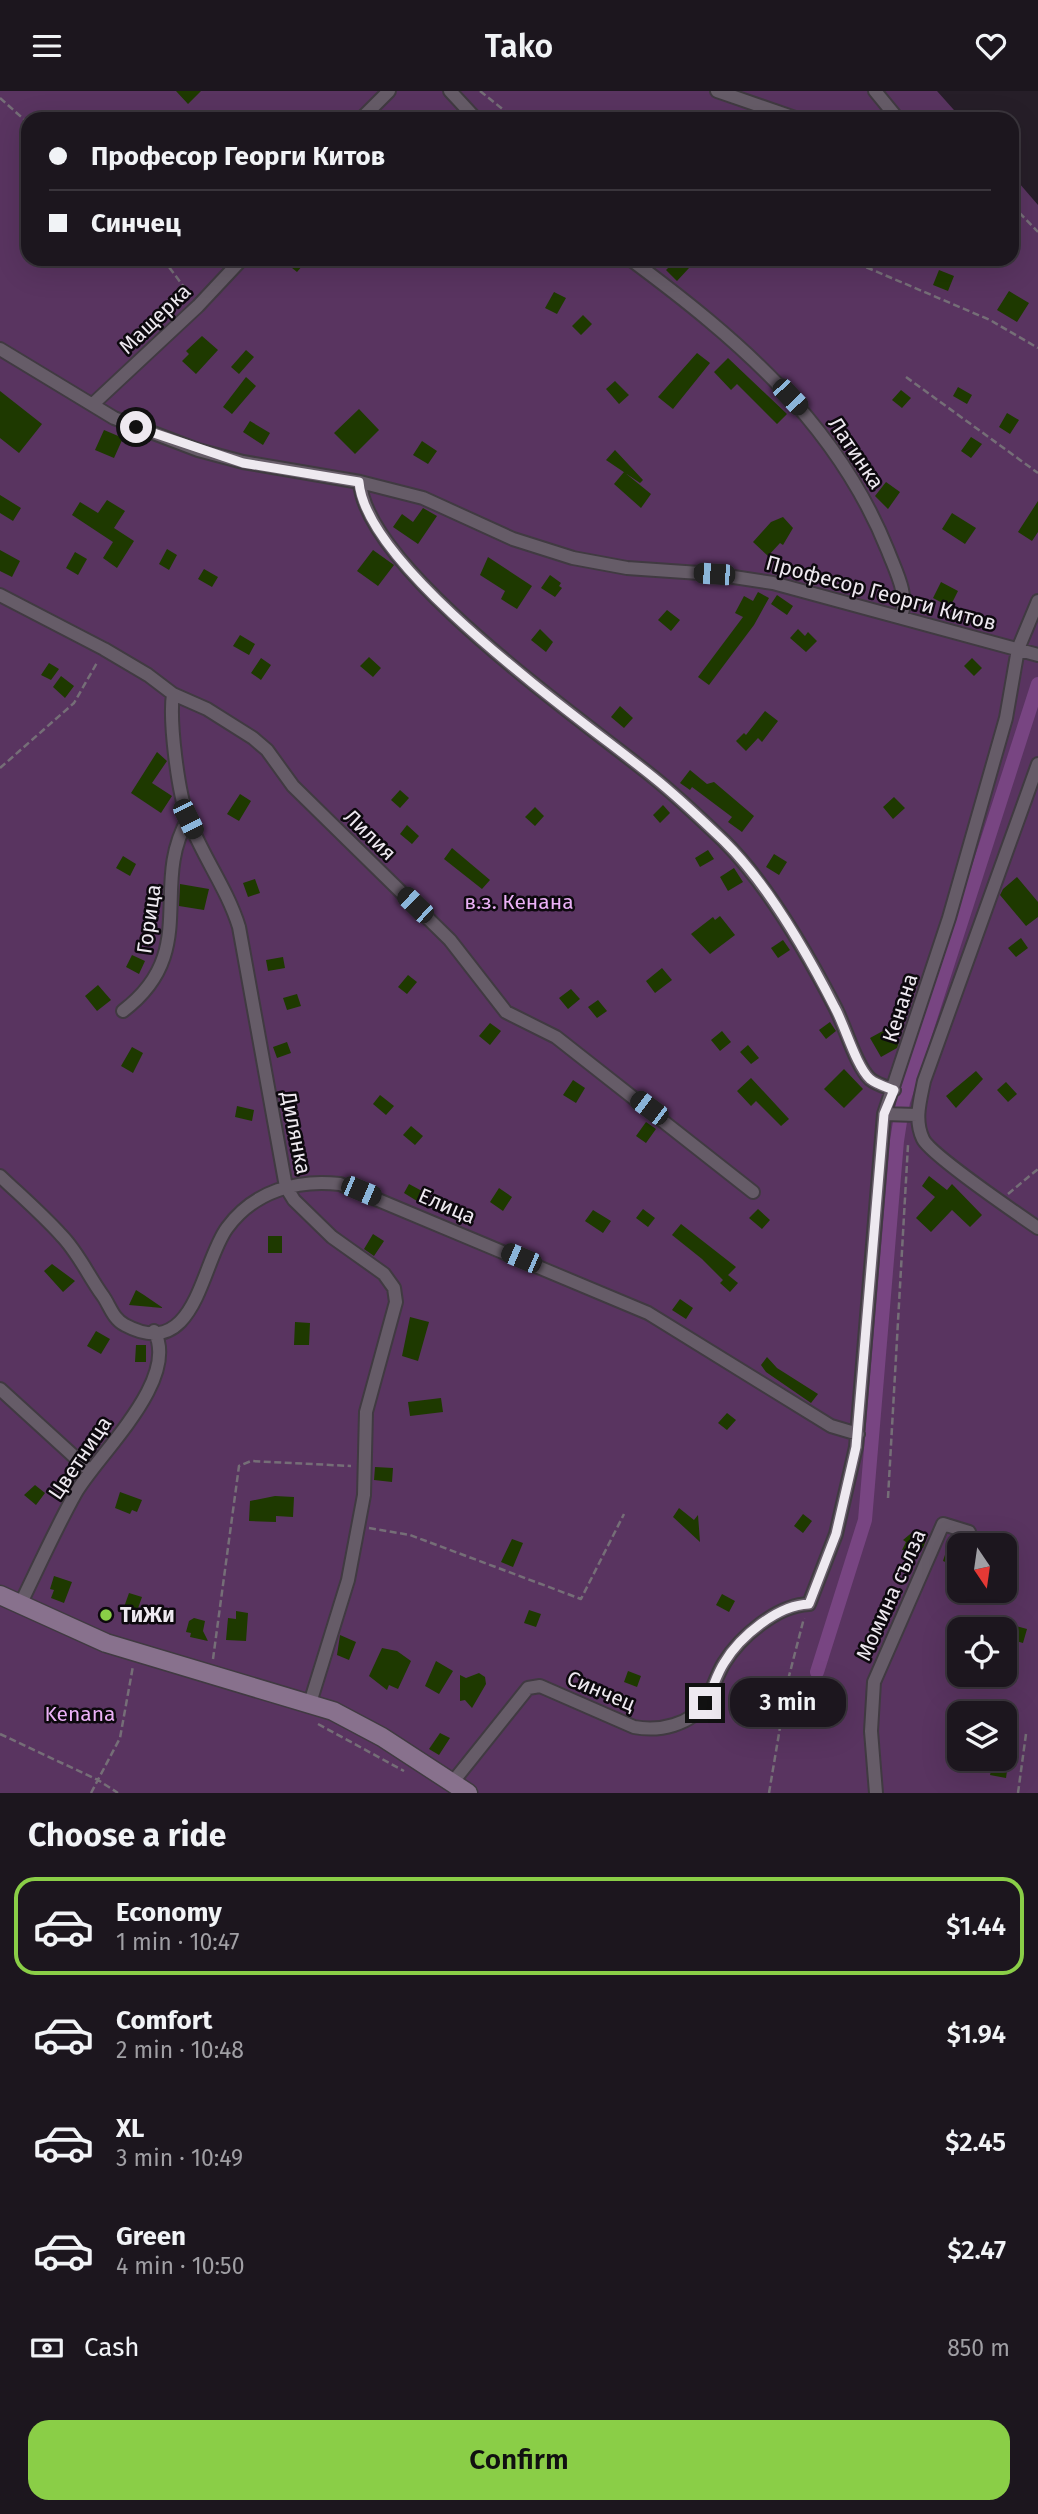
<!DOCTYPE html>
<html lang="en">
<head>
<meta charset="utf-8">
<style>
  :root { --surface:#1c161e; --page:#29232b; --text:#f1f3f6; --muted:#a09fa4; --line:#3a353c; --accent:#8ace47 }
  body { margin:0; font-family:"Fira Sans",sans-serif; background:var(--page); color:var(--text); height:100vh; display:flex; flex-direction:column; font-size:26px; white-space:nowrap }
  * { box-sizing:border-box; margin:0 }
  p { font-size:23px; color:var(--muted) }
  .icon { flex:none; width:38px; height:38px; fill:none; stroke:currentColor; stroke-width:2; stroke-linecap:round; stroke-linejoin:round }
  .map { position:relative; height:1702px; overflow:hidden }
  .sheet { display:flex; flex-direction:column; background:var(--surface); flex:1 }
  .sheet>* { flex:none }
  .guide { position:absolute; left:21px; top:21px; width:998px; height:154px; border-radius:21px; box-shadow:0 7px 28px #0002,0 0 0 2px var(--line); display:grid; align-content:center; height:154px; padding:0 28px; background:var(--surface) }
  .needle { width:46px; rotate:167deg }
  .fabs { position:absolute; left:947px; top:1442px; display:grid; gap:14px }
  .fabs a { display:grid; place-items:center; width:70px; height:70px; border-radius:14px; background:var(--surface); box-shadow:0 7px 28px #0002,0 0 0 2px var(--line); font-size:35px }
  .end { position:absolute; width:32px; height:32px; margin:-16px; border:9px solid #eee9f0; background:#111; box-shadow:0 0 0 4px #111 }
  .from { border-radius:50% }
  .bubble { position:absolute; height:49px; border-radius:21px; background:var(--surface); box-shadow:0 7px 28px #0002,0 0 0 2px var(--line); font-size:23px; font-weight:600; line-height:49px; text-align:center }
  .car { position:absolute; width:21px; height:42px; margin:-21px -10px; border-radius:9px; box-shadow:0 0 5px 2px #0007; background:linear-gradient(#222 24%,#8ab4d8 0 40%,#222 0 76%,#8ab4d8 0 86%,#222 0) }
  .guide b { display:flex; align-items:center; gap:24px; height:66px; font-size:26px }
  .guide b+b { border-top:2px solid var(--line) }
  .guide i { width:18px; height:18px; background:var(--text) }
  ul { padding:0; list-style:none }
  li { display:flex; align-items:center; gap:21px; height:98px; margin:0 14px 10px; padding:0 14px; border:4px solid transparent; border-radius:21px }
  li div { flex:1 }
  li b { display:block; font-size:26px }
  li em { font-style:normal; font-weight:600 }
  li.current { border-color:var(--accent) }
  li>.icon { width:63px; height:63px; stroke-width:1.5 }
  h2 { padding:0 28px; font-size:32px; line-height:84px }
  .pay { display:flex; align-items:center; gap:18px; height:77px; padding:0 28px; font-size:26px }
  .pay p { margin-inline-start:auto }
  .primary-button { display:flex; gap:14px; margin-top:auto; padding:14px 28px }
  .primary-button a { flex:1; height:80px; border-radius:21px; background:var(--accent); color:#111; font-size:28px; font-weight:600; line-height:80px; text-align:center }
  header { display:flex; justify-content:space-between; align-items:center; height:91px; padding:0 28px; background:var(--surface); font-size:32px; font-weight:600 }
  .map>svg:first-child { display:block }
  .green { fill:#593460; fill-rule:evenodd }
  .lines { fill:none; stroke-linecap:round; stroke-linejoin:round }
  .canal { stroke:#784582; stroke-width:14 }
  .building { fill:#1e3900 }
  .street-casing { stroke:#403a41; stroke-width:16 }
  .secondary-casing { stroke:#403a41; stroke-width:21 }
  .path { stroke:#756e77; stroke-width:2.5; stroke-dasharray:7 3.5; stroke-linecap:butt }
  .street { stroke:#665c68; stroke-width:12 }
  .secondary { stroke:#88718d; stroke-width:18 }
  .route { stroke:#eee9f0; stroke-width:9 }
  .poi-dot { fill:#8ace47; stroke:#0d090e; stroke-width:2.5 }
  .labels { text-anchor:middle; stroke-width:5; stroke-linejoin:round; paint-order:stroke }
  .street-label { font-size:21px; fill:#eee9f0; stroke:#0d090e }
  .park-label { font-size:21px; fill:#ebb1f6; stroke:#0d090e }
  .poi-label { font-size:21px; font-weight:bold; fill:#eee9f0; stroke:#0d090e; text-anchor:start }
</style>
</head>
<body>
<header><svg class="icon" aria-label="menu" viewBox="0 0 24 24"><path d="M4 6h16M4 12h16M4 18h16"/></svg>Tako<svg class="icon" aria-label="heart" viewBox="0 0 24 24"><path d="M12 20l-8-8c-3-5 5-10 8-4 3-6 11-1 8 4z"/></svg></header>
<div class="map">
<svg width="1038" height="1702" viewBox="0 0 1038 1702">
  <rect width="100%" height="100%" fill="#261e28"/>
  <!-- green -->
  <path class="green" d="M 0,0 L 937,0 L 962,28 L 28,28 L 28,168 L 1012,168 L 1012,84 L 1038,114 L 1038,1702 L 0,1702 ZM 959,1454 L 1004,1454 L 1004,1500 L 959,1500 ZM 959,1538 L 1004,1538 L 1004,1584 L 959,1584 ZM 959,1622 L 1004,1622 L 1004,1668 L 959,1668 Z"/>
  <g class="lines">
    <!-- canal -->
    <path class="canal" d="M 817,1581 L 865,1429 L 897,1050 L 903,1011 L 1038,593"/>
  </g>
  <!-- building -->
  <path class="building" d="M 176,0 L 201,0 L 188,13 Z
    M 281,168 L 308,168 L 297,181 Z
    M 677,168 L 689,177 L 677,190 L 666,179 Z
    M 939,179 L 954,185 L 948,200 L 933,194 Z
    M 1009,200 L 1029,212 L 1017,231 L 997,219 Z
    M 554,201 L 566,207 L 557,223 L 545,217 Z
    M 583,224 L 592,233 L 581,244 L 572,235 Z
    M 202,245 L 218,259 L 196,283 L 182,270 L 189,263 L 186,260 Z
    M 246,259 L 254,266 L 239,283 L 231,276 Z
    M 697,262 L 710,272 L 673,318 L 658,306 Z
    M 728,267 L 787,323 L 777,333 L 737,293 L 731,299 L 714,281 Z
    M 246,286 L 256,295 L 232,323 L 223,316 Z
    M 615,290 L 629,304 L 619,313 L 606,298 Z
    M 958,296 L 972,304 L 967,313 L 953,305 Z
    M 901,299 L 911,307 L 902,317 L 892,309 Z
    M 0,300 L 42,333 L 19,362 L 0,347 Z
    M 359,318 L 379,339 L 355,363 L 334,342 Z
    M 1007,322 L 1019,329 L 1010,343 L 999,336 Z
    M 250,330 L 270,342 L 263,354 L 243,341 Z
    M 104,339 L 123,347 L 114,367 L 95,359 Z
    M 971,346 L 982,353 L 971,367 L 961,360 Z
    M 422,350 L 437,360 L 428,373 L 413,364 Z
    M 615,359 L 643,389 L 640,392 L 606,369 Z
    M 624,381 L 651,403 L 641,417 L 614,393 Z
    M 886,391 L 900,401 L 888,418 L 875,405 Z
    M 0,404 L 21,417 L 13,430 L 0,422 Z
    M 107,409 L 125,420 L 114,437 L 134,450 L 117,477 L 103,467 L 113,451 L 72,424 L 80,411 L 98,422 Z
    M 1038,410 L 1038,441 L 1032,450 L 1018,441 Z
    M 423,417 L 437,425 L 418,453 L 393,436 L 402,423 L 413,431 Z
    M 952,422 L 976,437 L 965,453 L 942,438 Z
    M 783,426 L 793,437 L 783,454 L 780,452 L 768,465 L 753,451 L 771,431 Z
    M 167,458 L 177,464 L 169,479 L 159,473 Z
    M 0,459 L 20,470 L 12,486 L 0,480 Z
    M 373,459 L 394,474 L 378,495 L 357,480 Z
    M 75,461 L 87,468 L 78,484 L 66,477 Z
    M 488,466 L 532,495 L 517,518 L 501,508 L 505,500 L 480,484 Z
    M 204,478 L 218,486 L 212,496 L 198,488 Z
    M 550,484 L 561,492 L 559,495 L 562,497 L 555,506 L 541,497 Z
    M 941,491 L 958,500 L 950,516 L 933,507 Z
    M 758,501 L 769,507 L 754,534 L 709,594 L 698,586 L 743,526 L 735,522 L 744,505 L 753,510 Z
    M 777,504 L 793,515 L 787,524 L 771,513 Z
    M 667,519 L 680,529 L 671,540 L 658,529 Z
    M 540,538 L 553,551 L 546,561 L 531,549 Z
    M 798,538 L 805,545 L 808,541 L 817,550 L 806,561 L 790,547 Z
    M 240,544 L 255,553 L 249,564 L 233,555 Z
    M 369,566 L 381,577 L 373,586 L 360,575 Z
    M 261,567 L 271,574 L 261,589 L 251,582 Z
    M 972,567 L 982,577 L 974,585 L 964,575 Z
    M 49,572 L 59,578 L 51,589 L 41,584 Z
    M 61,585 L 74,595 L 65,607 L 53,596 Z
    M 620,615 L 633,627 L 624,637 L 611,626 Z
    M 765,620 L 778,630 L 762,651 L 758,647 L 746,660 L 736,650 L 744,642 L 746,644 Z
    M 157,661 L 167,670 L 152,692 L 172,705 L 161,722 L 131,702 Z
    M 690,679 L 707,693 L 714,691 L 754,725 L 742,741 L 728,731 L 732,726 L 692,696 L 690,699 L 680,692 Z
    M 400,699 L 409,707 L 400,717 L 391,709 Z
    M 240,703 L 251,710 L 239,730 L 227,723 Z
    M 894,706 L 905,717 L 893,728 L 883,716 Z
    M 663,714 L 670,722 L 660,732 L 653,724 Z
    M 535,716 L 544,725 L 535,735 L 525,726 Z
    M 407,734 L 419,745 L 412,753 L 400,743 Z
    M 452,757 L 490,789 L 482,798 L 444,768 Z
    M 708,759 L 714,768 L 700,776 L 695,767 Z
    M 774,763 L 787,771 L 779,784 L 766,776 Z
    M 123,765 L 136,773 L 130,785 L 116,777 Z
    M 734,777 L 743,791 L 728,800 L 720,786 Z
    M 1017,786 L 1038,811 L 1038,826 L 1026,835 L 1000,804 L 1003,798 Z
    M 255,788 L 260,802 L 248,806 L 243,792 Z
    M 180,793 L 209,798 L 204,819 L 179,815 Z
    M 720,825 L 735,844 L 710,863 L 691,843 L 713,826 L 715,829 Z
    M 1021,847 L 1028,857 L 1016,866 L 1008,857 Z
    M 783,849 L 790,859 L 778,867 L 771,857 Z
    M 132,864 L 145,870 L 139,883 L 126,876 Z
    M 283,866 L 285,877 L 268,880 L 266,869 Z
    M 662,877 L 672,889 L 655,902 L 646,890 Z
    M 408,884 L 417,891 L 407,903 L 398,896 Z
    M 98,894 L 111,909 L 97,920 L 85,905 Z
    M 571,898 L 580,908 L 568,918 L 559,907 Z
    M 297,903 L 301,915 L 287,919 L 283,907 Z
    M 598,909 L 607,920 L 597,927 L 588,916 Z
    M 830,931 L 836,940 L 826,948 L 819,939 Z
    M 490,932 L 501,940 L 490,954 L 479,945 Z
    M 890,936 L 899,951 L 897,957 L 881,966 L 870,947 Z
    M 722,940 L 731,951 L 720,960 L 711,949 Z
    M 287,951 L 291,962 L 277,967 L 273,956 Z
    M 748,954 L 759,967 L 751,973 L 740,961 Z
    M 132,956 L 143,962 L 133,982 L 121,975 Z
    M 844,978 L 863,998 L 844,1017 L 824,998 Z
    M 976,980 L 983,988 L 956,1017 L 946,1005 Z
    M 751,987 L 789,1028 L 781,1035 L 756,1010 L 751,1015 L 737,1000 Z
    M 573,989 L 585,997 L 576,1012 L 563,1004 Z
    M 1006,991 L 1017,1003 L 1008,1011 L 997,999 Z
    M 380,1004 L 394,1015 L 386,1024 L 373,1013 Z
    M 237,1015 L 254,1019 L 252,1030 L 235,1026 Z
    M 646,1031 L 656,1038 L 646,1052 L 636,1045 Z
    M 411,1035 L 423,1045 L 415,1054 L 403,1044 Z
    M 929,1085 L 947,1099 L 952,1093 L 982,1124 L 970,1136 L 952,1119 L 931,1141 L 916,1127 L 935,1106 L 922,1095 Z
    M 409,1093 L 422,1100 L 417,1110 L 404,1102 Z
    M 499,1097 L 512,1106 L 503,1120 L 490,1111 Z
    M 643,1118 L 655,1127 L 648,1136 L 636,1127 Z
    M 758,1118 L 770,1129 L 762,1138 L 749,1127 Z
    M 593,1119 L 611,1130 L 603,1142 L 585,1130 Z
    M 681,1133 L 736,1176 L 728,1184 L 738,1192 L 730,1201 L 720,1192 L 723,1189 L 702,1168 L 672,1144 Z
    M 373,1143 L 384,1150 L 374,1165 L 364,1158 Z
    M 268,1145 L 282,1145 L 282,1162 L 268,1162 Z
    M 52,1173 L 75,1190 L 63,1201 L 44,1180 Z
    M 136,1199 L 144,1204 L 163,1217 L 129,1214 Z
    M 680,1208 L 693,1217 L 686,1228 L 672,1219 Z
    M 410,1226 L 429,1231 L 418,1270 L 402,1265 Z
    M 295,1231 L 310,1232 L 309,1254 L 294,1254 Z
    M 96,1240 L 110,1248 L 101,1263 L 87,1255 Z
    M 136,1254 L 146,1254 L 146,1271 L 135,1271 Z
    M 767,1266 L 777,1277 L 818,1303 L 811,1312 L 766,1281 L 761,1274 Z
    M 441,1307 L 443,1321 L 410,1325 L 408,1311 Z
    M 727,1322 L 736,1329 L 727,1339 L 718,1332 Z
    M 375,1376 L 393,1377 L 392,1391 L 374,1389 Z
    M 35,1394 L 45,1402 L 36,1414 L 24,1404 Z
    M 120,1401 L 142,1409 L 137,1421 L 132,1419 L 130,1423 L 115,1417 Z
    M 275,1405 L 294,1406 L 293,1426 L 276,1425 L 276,1431 L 249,1430 L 250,1410 Z
    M 679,1417 L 694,1429 L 698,1424 L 700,1451 L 673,1426 Z
    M 803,1423 L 812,1430 L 803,1442 L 794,1435 Z
    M 915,1439 L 928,1444 L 923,1457 L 902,1459 L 906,1451 L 903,1449 Z
    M 512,1448 L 523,1452 L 513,1476 L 501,1471 Z
    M 950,1448 L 959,1452 L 955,1475 L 943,1470 Z
    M 54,1485 L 72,1491 L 64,1512 L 51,1507 L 54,1499 L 50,1498 Z
    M 129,1502 L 142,1506 L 136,1523 L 123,1519 Z
    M 722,1503 L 735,1510 L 729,1521 L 716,1514 Z
    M 529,1519 L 541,1523 L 536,1536 L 524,1532 Z
    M 236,1520 L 248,1522 L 246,1550 L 226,1549 L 228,1527 L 236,1528 Z
    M 194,1527 L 205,1530 L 203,1540 L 208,1550 L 190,1546 L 191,1542 L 186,1541 L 189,1530 Z
    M 1009,1533 L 1027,1538 L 1023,1552 L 1005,1547 Z
    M 340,1544 L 356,1551 L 349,1569 L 337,1564 Z
    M 382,1557 L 397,1560 L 411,1570 L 398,1598 L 389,1594 L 387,1599 L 369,1585 Z
    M 436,1570 L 453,1580 L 439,1603 L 425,1595 Z
    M 628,1580 L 641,1585 L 637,1596 L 624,1591 Z
    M 479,1582 L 485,1586 L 486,1593 L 472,1617 L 465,1609 L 460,1610 L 460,1584 L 466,1587 Z
    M 440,1642 L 450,1647 L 439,1664 L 429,1658 Z
    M 993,1671 L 1008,1673 L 1006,1687 L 990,1684 Z"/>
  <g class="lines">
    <defs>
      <path id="street" d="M 450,0 L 476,28
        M 717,0 L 798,28
        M 875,0 L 898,28
        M 361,28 L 389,0
        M 630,168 C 738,248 837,332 888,460 C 896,481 909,504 901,526
        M 0,258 L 114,327 L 198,359 L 243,371 L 360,391 L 423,407 L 513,448 L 573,467 L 627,477 L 714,483 L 773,492 L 1038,564
        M 93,313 L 198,215 L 242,168
        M 360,391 C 365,478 584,630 653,686 C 678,706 701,728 724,750 C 767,793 807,862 835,916 C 845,935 856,975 870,988 C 876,993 886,996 894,999
        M 0,504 L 104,558 L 148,584 L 173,603 L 207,618 L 253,647 L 267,659 L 293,695 L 450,849 L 506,921 L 556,946 L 753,1101
        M 173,603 C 169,630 178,702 188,727 C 202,765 227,797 239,836 L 286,1096 L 294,1109 L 332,1146 L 384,1183 L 394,1197 L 396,1211 L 366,1321 L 364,1404 L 348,1489 L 310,1612
        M 1038,673 L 924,990 C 920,1010 914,1029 923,1048 C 930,1063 1019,1124 1038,1137
        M 123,920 C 201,861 149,795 188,728
        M 884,1023 L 917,1024
        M 0,1085 C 20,1104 42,1123 61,1144 C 78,1161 89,1186 103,1205 C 110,1215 113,1228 125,1234 C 196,1272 201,1172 227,1137 C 254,1100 297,1088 340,1093 L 648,1222 L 831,1335 L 858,1343
        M 0,1298 L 90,1380
        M 20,1514 C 38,1477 55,1439 75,1403 C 97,1364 181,1289 154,1240
        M 452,1692 L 528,1597 L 540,1595 L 634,1636 C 659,1641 691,1634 706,1611 C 713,1599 716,1585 724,1572 C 740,1546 777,1514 809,1513 L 836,1443 L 856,1356 L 884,1023 L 949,827 L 1006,627 L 1018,558 L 1038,510
        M 876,1702 L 871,1640 L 874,1591 L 943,1433 L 969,1441"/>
      <path id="secondary" d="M 0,1504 L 106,1552 L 333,1620 L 382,1646 L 468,1702"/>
    </defs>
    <!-- street casing -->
    <use href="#street" class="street-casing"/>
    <!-- secondary casing -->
    <use href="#secondary" class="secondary-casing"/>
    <!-- path -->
    <path class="path" d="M 480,0 L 515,28
      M 0,7 L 28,32
      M 1012,114 L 1038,141
      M 163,168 L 190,204
      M 847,168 L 990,229 L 1038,257
      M 906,286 L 1038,382
      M 0,677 L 74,612 L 98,570
      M 1008,1103 L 1038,1078
      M 888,1407 L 908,1054 L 911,1053
      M 369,1437 L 410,1444 L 581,1508 L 624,1423
      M 213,1568 L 239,1375 L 251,1370 L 351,1375
      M 318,1633 L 404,1680
      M 0,1643 L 98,1689 L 118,1702
      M 91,1702 L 120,1647 L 133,1575
      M 769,1702 L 788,1589 L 804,1527
      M 1018,1702 L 1026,1643"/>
    <!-- street -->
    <use href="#street" class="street"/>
    <!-- secondary -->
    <use href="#secondary" class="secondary"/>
  </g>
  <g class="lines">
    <!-- route -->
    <path class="route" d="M 136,336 L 243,372 L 359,391 C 366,479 584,630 653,686 C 678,706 701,728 724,750 C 768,793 807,862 835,917 C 845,935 856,975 870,988 C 876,993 886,996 894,999 L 884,1023 L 856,1356 L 836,1443 L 809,1513 C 778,1514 740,1545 724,1572 C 716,1584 713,1599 705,1612"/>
  </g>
  <!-- markers -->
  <circle class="poi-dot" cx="106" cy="1524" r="7"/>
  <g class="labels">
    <!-- street labels -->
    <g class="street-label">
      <text transform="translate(155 228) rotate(-44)" y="7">Мащерка</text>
      <text transform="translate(856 362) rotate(56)" y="7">Латинка</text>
      <text transform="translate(881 502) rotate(15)" y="7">Професор Георги Китов</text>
      <text transform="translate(370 744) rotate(44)" y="7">Лилия</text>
      <text transform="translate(149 828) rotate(-82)" y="7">Горица</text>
      <text transform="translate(900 917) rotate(-72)" y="7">Кенана</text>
      <text transform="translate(296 1042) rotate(79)" y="7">Дилянка</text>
      <text transform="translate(447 1115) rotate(23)" y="7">Елица</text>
      <text transform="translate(80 1367) rotate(-56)" y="7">Цветница</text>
      <text transform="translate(891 1504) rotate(-66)" y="7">Момина сълза</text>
      <text transform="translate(601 1600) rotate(23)" y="7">Синчец</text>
    </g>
    <!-- park labels -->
    <g class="park-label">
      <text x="519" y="818">в.з. Кенана</text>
      <text x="80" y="1630">Kenana</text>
    </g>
    <!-- poi labels -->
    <g class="poi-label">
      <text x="120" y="1531">ТиЖи</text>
    </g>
  </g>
</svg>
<div class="fabs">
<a><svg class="needle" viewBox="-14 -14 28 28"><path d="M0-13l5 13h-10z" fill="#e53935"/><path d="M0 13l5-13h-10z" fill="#a09fa4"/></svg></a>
<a><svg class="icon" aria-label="locate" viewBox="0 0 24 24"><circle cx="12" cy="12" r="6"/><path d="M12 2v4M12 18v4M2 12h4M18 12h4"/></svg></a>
<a><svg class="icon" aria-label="layers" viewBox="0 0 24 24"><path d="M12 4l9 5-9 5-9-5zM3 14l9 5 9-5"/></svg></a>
</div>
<i class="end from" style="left:136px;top:336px"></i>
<i class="end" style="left:705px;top:1612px"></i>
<div class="bubble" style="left:730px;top:1587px;width:116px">3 min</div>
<i class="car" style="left:790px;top:306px;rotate:137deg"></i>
<i class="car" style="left:714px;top:483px;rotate:274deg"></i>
<i class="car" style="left:188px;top:728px;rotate:154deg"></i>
<i class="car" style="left:415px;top:814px;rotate:314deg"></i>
<i class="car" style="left:649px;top:1017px;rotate:307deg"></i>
<i class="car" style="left:361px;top:1100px;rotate:113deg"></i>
<i class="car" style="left:521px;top:1167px;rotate:293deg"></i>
<div class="guide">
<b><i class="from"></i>Професор Георги Китов</b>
<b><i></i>Синчец</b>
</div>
</div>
<section class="sheet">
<h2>Choose a ride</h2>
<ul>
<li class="current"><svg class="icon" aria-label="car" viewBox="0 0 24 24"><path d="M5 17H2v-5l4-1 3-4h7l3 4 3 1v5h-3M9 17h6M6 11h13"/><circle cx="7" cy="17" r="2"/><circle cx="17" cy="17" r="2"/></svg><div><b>Economy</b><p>1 min · 10:47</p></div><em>$1.44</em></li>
<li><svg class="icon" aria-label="car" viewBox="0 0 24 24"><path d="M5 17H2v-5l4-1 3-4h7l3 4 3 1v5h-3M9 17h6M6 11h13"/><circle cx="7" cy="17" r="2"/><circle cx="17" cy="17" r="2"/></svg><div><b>Comfort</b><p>2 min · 10:48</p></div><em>$1.94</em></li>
<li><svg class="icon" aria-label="car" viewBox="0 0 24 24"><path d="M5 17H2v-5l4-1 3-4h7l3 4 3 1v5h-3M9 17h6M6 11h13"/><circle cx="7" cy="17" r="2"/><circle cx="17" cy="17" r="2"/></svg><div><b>XL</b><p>3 min · 10:49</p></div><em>$2.45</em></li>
<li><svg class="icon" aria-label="car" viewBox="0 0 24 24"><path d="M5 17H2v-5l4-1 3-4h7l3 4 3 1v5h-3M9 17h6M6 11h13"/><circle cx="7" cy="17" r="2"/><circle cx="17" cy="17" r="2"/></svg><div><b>Green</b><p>4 min · 10:50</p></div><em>$2.47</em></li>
</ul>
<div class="pay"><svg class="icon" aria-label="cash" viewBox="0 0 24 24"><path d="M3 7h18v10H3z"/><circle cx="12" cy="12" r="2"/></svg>Cash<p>850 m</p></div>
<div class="primary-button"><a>Confirm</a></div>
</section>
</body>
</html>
